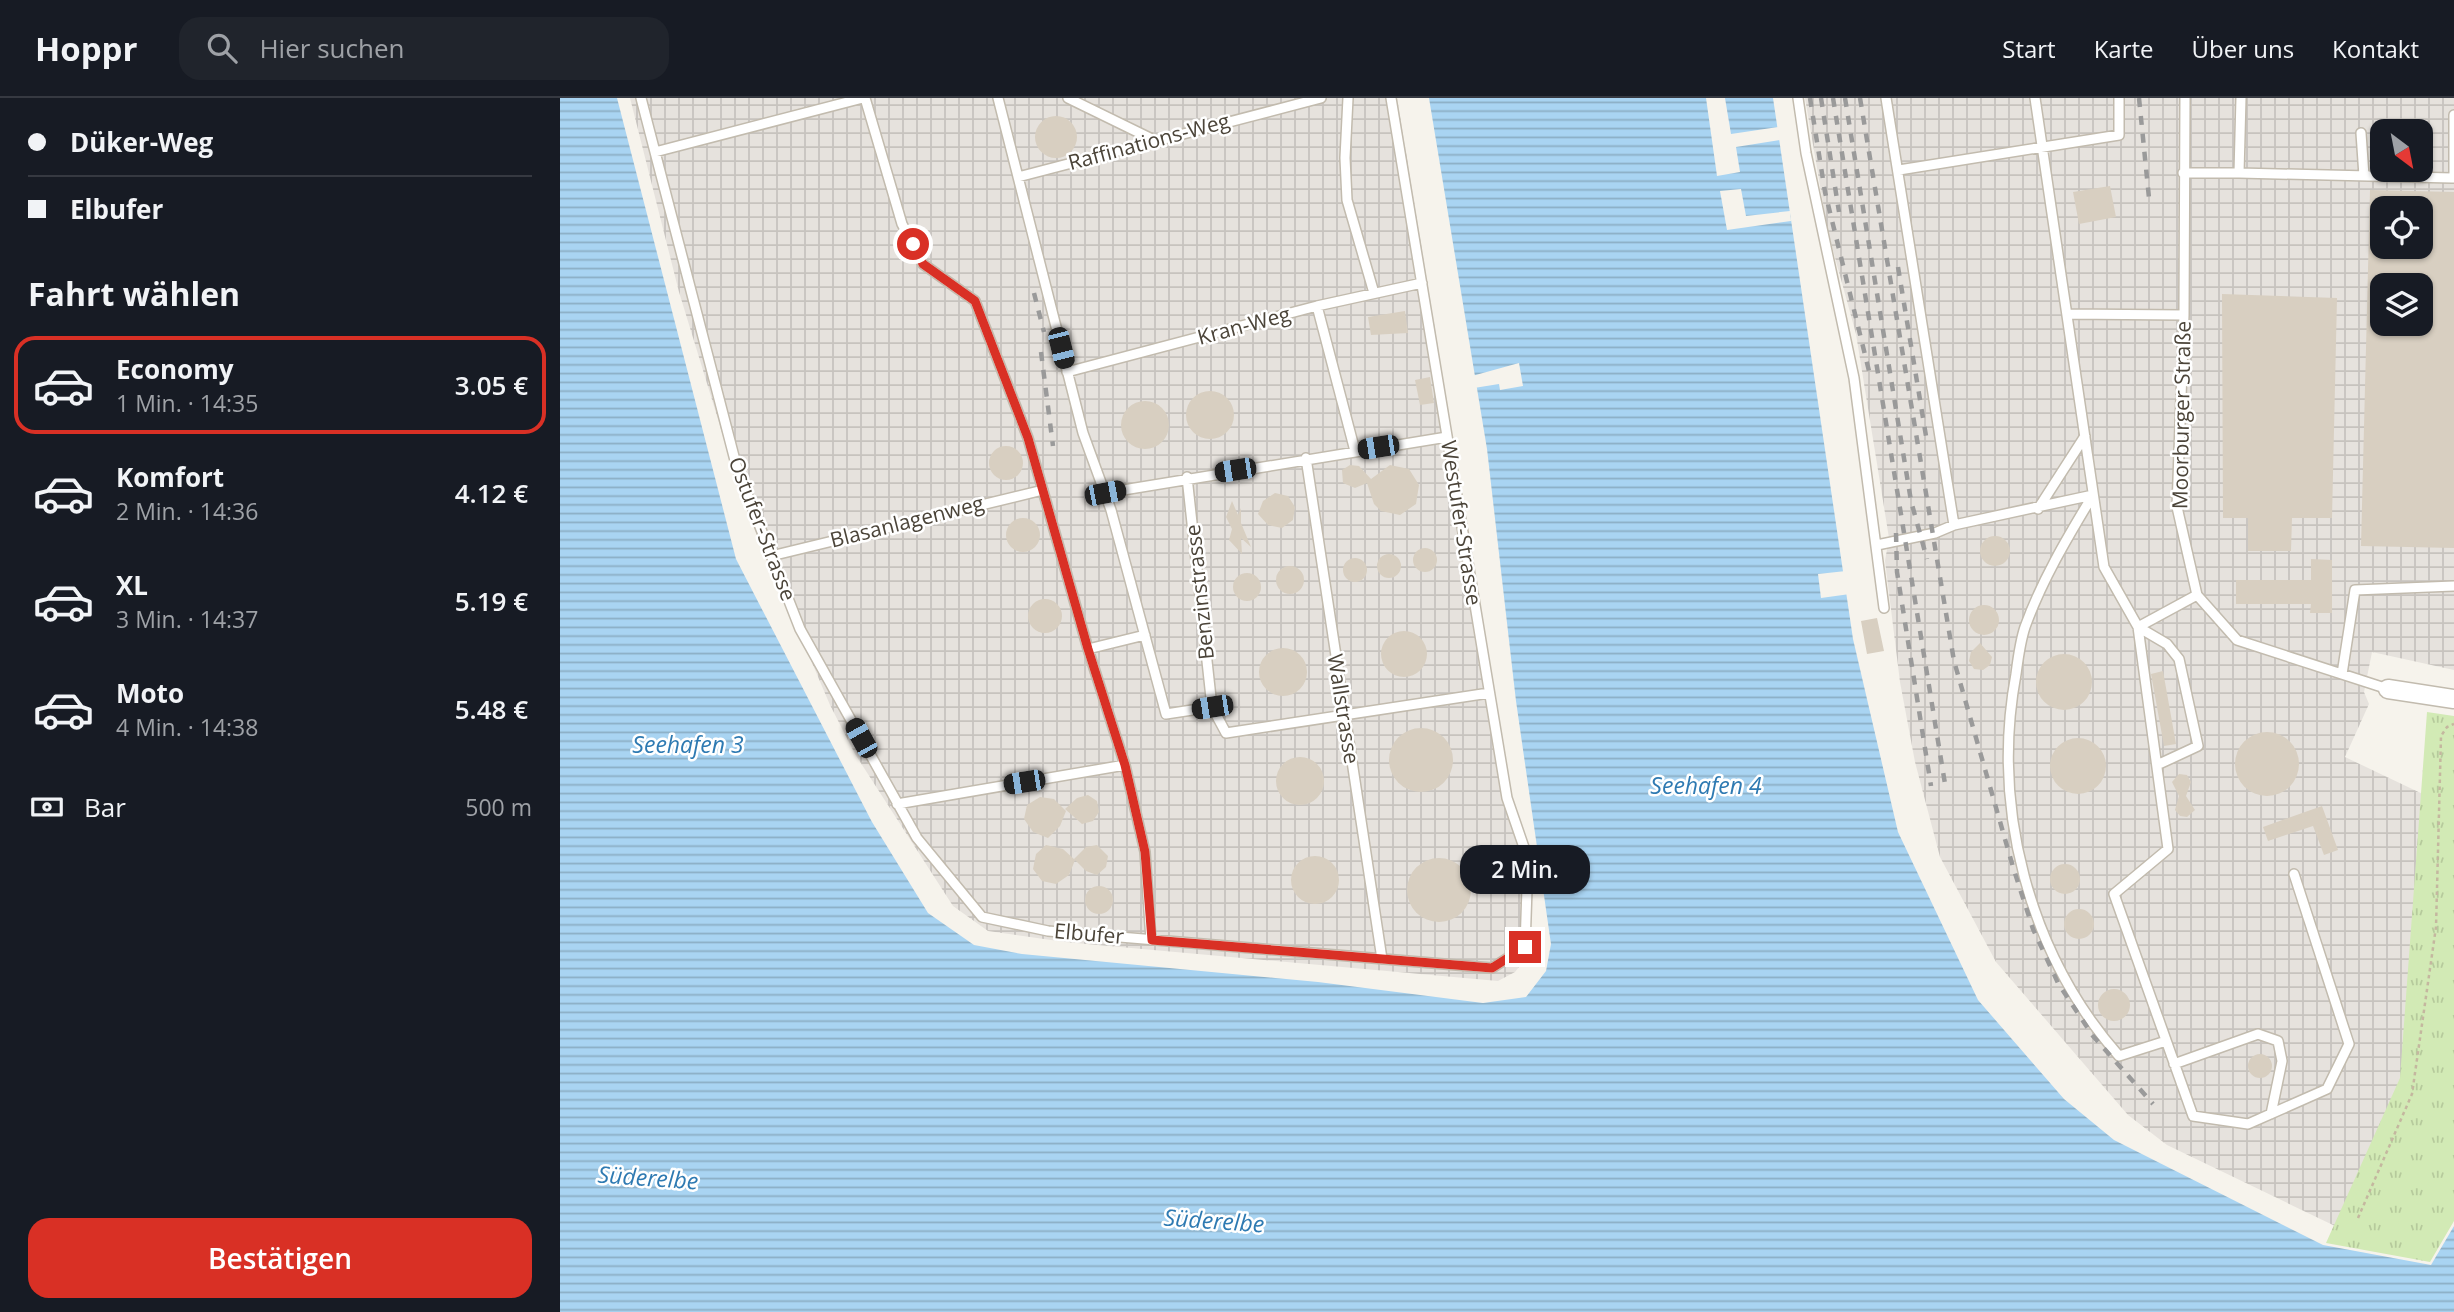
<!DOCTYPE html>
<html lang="de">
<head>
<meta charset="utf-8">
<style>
  :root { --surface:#171b24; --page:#20242c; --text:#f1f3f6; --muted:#9ea1a6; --line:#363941; --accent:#d93025 }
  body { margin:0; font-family:"Open Sans",sans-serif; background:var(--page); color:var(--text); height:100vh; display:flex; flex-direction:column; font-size:26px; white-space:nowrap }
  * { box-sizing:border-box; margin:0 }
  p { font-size:23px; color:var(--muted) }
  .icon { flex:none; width:38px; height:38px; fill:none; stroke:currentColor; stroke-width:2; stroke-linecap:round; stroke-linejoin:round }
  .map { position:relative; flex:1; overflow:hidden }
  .panel { display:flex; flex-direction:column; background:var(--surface); width:560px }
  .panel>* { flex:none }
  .banner { display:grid; align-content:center; height:154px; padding:0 28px; background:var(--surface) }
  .needle { width:46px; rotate:148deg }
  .fabs { position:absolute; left:1810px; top:21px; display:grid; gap:14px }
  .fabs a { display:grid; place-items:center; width:63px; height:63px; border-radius:14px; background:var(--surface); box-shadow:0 2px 5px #0004; font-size:35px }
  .end { position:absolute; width:32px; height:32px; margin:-16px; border:9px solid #d93025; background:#fff; box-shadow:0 0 0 4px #fff }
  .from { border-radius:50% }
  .bubble { position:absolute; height:49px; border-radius:21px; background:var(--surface); box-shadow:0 2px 5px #0004; font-size:23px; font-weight:600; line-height:49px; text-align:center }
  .car { position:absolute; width:21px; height:42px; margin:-21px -10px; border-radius:9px; box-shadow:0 0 5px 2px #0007; background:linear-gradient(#222 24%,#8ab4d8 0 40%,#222 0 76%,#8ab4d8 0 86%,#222 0) }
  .banner b { display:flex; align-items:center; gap:24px; height:66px; font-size:26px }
  .banner b+b { border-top:2px solid var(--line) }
  .banner i { width:18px; height:18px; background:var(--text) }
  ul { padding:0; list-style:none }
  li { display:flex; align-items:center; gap:21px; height:98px; margin:0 14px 10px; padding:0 14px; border:4px solid transparent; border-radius:21px }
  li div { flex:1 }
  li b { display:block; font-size:26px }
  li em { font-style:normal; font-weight:600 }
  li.current { border-color:var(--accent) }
  li>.icon { width:63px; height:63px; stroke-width:1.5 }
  h2 { padding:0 28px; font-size:32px; line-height:84px }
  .pay { display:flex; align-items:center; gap:18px; height:77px; padding:0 28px; font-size:26px }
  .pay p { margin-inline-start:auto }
  .action { display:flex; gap:14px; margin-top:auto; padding:14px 28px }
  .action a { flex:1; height:80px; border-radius:21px; background:var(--accent); color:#fff; font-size:28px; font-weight:600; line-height:80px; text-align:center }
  header { display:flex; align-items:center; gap:42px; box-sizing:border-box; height:98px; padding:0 35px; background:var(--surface); border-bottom:2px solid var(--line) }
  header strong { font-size:33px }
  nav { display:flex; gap:38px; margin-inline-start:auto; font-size:24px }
  .search { width:490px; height:63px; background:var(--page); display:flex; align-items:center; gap:18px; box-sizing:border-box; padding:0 24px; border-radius:21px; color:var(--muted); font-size:26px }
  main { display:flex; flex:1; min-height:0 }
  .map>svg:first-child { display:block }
  .industrial { fill:url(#industrial-grid); fill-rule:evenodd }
  .grass { fill:url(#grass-tufts) }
  .water { fill:url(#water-rules) }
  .pier { fill:#f6f3ec }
  .building { fill:#d8cfc1; fill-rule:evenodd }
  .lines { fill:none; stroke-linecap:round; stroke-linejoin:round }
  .service-casing { stroke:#c2bbae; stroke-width:12 }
  .minor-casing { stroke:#c2bbae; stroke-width:21 }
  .path { stroke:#c4b79f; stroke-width:2.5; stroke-dasharray:3.5 3.5; stroke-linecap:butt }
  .service { stroke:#fff; stroke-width:9 }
  .minor { stroke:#fff; stroke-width:18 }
  .rail { stroke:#9a9a9a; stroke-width:4.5; stroke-dasharray:9 9; stroke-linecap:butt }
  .route { stroke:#d93025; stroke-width:9 }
  .labels { text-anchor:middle; stroke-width:5; stroke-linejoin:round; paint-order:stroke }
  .street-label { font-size:21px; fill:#4b4439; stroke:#fff }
  .water-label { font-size:23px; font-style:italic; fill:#2e7ab2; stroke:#fff }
</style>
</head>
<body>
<header>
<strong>Hoppr</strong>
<div class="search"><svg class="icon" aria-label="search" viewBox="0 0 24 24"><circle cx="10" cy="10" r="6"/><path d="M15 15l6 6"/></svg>Hier suchen</div>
<nav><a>Start</a><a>Karte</a><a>Über uns</a><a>Kontakt</a></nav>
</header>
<main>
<section class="panel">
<div class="banner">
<b><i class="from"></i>Düker-Weg</b>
<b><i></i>Elbufer</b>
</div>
<h2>Fahrt wählen</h2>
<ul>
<li class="current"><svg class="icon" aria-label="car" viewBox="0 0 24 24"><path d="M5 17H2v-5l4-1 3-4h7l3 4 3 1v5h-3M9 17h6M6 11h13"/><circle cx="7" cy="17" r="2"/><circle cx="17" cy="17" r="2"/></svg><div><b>Economy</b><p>1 Min. · 14:35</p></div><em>3.05 €</em></li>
<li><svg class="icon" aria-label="car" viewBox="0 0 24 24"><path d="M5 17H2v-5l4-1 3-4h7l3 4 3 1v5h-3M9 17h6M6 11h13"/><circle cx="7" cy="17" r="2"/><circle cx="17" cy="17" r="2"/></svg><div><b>Komfort</b><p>2 Min. · 14:36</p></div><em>4.12 €</em></li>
<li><svg class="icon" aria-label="car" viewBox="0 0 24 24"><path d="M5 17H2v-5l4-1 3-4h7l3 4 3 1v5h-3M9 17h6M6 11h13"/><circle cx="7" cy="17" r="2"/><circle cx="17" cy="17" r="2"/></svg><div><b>XL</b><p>3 Min. · 14:37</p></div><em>5.19 €</em></li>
<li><svg class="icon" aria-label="car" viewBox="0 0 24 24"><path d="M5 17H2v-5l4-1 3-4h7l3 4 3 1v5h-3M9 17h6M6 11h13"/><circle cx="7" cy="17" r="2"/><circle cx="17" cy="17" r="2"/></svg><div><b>Moto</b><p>4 Min. · 14:38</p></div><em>5.48 €</em></li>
</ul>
<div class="pay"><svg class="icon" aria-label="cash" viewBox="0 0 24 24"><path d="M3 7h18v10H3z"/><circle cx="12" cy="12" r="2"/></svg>Bar<p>500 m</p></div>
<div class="action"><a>Bestätigen</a></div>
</section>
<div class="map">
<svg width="1894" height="1214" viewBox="0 0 1894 1214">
  <defs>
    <pattern id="industrial-grid" width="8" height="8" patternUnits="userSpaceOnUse" patternTransform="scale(1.75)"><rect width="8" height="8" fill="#e6e2dd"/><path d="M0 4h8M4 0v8" fill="none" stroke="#c7c3be"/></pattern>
    <pattern id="grass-tufts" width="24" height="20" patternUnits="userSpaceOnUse" patternTransform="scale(1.75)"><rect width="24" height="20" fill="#d2eab5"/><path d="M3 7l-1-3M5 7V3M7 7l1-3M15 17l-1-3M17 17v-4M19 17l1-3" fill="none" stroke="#b6ca9c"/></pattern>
    <pattern id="water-rules" width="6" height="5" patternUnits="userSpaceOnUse" patternTransform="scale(1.75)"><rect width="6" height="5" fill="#a9d4f2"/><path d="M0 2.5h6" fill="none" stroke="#8caec5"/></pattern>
  </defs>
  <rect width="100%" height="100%" fill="#f6f3ec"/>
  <!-- industrial -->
  <path class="industrial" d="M 70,0 L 837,0 L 950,689 L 971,778 L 972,820 L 968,822 L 972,852 L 955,874 L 938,883 L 505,844 L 428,833 L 393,808 L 295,656 L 270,607 L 183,403 L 119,194 Z
    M 1245,0 L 1894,0 L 1894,572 L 1812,554 L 1804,594 L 1809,606 L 1785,659 L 1869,699 L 1840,993 L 1775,1128 L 1607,1047 L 1568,1017 L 1436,864 L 1380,759 L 1355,664 L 1340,584 L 1325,463 L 1329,440 L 1296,236 L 1268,134 ZM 1822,33 L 1860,33 L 1860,72 L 1822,72 ZM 1822,110 L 1860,110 L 1860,149 L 1822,149 ZM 1822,187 L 1860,187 L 1860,226 L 1822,226 Z"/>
  <!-- grass -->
  <path class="grass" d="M 1867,614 L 1894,618 L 1894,1123 L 1870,1164 L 1766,1145 L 1840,980 Z"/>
  <!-- water -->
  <path class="water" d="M 0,0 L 57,0 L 176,461 L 312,724 L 368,815 L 414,847 L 462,856 L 758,884 L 923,905 L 966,899 L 986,873 L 991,846 L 956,603 L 927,351 L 869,0 L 1213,0 L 1293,541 L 1338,734 L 1418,902 L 1504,1001 L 1554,1042 L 1763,1147 L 1871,1167 L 1894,1128 L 1894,1214 L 0,1214 Z"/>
  <!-- pier -->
  <path class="pier" d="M 1146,0 L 1165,0 L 1171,36 L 1218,29 L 1220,42 L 1176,49 L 1180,74 L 1157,78 Z
    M 1181,91 L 1186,118 L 1230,113 L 1231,123 L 1167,132 L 1160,93 Z
    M 959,265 L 963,288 L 940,292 L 939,286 L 914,290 L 912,278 Z
    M 1286,473 L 1290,496 L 1261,500 L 1258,476 Z"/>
  <!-- building -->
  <path class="building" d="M475 39a21 21 0 1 1 42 0a21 21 0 1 1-42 0Z
    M 1550,88 L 1556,119 L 1519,126 L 1513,94 Z
    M 1810,92 L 1894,94 L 1894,450 L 1801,448 ZM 1822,110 L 1860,110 L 1860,149 L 1822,149 ZM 1822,187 L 1860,187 L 1860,226 L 1822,226 Z
    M 1662,196 L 1777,200 L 1772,420 L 1732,420 L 1731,453 L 1688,453 L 1688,420 L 1663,420 Z
    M 845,213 L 848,235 L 811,237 L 808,219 Z
    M 870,279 L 874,305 L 860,307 L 855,282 Z
    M626 317a24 24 0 1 1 48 0a24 24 0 1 1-48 0Z
    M561 327a24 24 0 1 1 48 0a24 24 0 1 1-48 0Z
    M429 365a17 17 0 1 1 34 0a17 17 0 1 1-34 0Z
    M 790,367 L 799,368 L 811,381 L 830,367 L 849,371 L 859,387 L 856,406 L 840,417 L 821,413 L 814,406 L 807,385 L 795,390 L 783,385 L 782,372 Z
    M 715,395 L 728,398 L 735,409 L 733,422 L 722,430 L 708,427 L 698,416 L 703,403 Z
    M 672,403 L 678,417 L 681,410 L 681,425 L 691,449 L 681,440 L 682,456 L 669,442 L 672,431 L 666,419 Z
    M446 437a17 17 0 1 1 34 0a17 17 0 1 1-34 0Z
    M1420 453a15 15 0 1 1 30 0a15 15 0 1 1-30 0Z
    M853 462a12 12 0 1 1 24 0a12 12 0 1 1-24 0Z
    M817 468a12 12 0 1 1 24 0a12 12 0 1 1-24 0Z
    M783 472a12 12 0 1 1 24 0a12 12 0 1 1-24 0Z
    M 1751,461 L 1772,462 L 1772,515 L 1750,515 L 1751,506 L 1676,506 L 1676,482 L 1751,482 Z
    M716 482a14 14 0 1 1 28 0a14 14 0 1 1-28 0Z
    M673 489a14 14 0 1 1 28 0a14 14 0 1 1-28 0Z
    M468 518a17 17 0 1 1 34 0a17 17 0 1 1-34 0Z
    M1409 522a15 15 0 1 1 30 0a15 15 0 1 1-30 0Z
    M 1317,520 L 1324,553 L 1307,556 L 1301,523 Z
    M821 556a23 23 0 1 1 46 0a23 23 0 1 1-46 0Z
    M 1420,545 L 1432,559 L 1430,567 L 1423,572 L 1414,571 L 1409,563 L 1411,554 Z
    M699 574a24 24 0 1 1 48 0a24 24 0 1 1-48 0Z
    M1476 584a28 28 0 1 1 56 0a28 28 0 1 1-56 0Z
    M 1603,573 L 1616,646 L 1604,648 L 1591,576 Z
    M829 662a32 32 0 1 1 64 0a32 32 0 1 1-64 0Z
    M1675 666a32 32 0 1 1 64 0a32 32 0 1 1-64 0Z
    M1490 668a28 28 0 1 1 56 0a28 28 0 1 1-56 0Z
    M716 683a24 24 0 1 1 48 0a24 24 0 1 1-48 0Z
    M 1619,676 L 1627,677 L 1631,684 L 1626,698 L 1635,712 L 1627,719 L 1620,718 L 1615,712 L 1619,698 L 1612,684 Z
    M 528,697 L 537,703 L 539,714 L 533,723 L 522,726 L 505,711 L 517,700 Z
    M 480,699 L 494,701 L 506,713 L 500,728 L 488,740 L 473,734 L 464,721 L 467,707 Z
    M 1762,708 L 1778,752 L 1764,757 L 1753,728 L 1708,743 L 1703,729 Z
    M 486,747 L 503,751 L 515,762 L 509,777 L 496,786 L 482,783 L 473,771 L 476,756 Z
    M 537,747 L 548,758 L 546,769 L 537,777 L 526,773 L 514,761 L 526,749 Z
    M731 782a24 24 0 1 1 48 0a24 24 0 1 1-48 0Z
    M847 792a32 32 0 1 1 64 0a32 32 0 1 1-64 0Z
    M1490 781a15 15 0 1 1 30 0a15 15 0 1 1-30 0Z
    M525 802a14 14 0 1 1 28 0a14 14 0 1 1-28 0Z
    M1504 826a15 15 0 1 1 30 0a15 15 0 1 1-30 0Z
    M1538 907a16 16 0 1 1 32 0a16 16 0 1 1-32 0Z
    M1688 968a12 12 0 1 1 24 0a12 12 0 1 1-24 0Z"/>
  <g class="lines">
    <defs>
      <path id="service" d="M 81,0 L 177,370 L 240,531 L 357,740 L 422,819 L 488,833 L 932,870 L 965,849 L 968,761 L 947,700 L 831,0
        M 305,0 L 342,126 L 363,166 L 415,203 L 468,340 L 528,551 L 565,667 L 585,754 L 591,842
        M 438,0 L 523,335 L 551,412 L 606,616 L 652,609
        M 508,0 L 594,42
        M 788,0 L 785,60 L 787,102 L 814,195
        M 1238,0 L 1246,55 L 1294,280 L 1324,510
        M 1326,0 L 1394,427
        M 1475,0 L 1544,469 L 1578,529 L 1607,546 L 1619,561 L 1638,648 L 1597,667
        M 1625,0 L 1624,217 L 1617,409 L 1637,497 L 1677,542 L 1828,591
        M 1894,17 L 1894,80
        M 1801,35 L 1804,78
        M 95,54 L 303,0
        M 1339,72 L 1559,37 L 1559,0
        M 1623,75 L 1679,75 L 1681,0
        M 1679,75 L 1892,80
        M 458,79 L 761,0
        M 757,208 L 795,353
        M 1507,216 L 1624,217
        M 507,274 L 757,208 L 862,185
        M 746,360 L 822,861
        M 627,379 L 652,609 L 666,635 L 929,595
        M 545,395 L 887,339
        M 1533,397 C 1507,440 1482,482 1465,529 C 1460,544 1458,561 1456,576 C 1431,710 1469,856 1559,958 L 1606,943
        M 1478,411 L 1525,338
        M 1317,447 L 1375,435 L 1394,427 L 1533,397
        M 211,458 L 483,392
        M 1637,497 L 1578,529 L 1608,751 L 1554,796 L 1633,1018 L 1688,1026 L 1767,991 L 1789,946 L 1734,776
        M 528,551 L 585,537
        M 1782,576 L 1795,492 L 1894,488
        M 337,706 L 565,667
        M 1614,966 L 1698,936 L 1718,943 L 1722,963 L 1711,1016"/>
      <path id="minor" d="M 1828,591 L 1894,601"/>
    </defs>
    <!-- service casing -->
    <use href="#service" class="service-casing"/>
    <!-- minor casing -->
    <use href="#minor" class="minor-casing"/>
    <!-- path -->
    <path class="path" d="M 1798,1120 L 1852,996 L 1876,829 L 1881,638 L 1887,629 L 1894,626"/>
    <!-- service -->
    <use href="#service" class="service"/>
    <!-- minor -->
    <use href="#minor" class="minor"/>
    <!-- rail -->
    <path class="rail" d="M 1250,0 L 1265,94 L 1309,273
      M 1261,0 L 1279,114
      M 1273,0 L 1386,692
      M 1285,0 L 1351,403 L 1367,461
      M 1300,0 L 1394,563 L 1453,769 L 1473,831 L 1498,885 L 1533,938 L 1593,1006
      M 1579,0 L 1589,100
      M 1338,169 L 1366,338
      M 474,195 L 484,234
      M 481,254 L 493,348
      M 1336,435 L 1337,474 L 1371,688"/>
  </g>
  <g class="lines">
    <!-- route -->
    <path class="route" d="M 353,146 L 363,166 L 415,203 L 468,340 L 528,551 L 565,667 L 585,754 L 592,842 L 932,870 L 965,849"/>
  </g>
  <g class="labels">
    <!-- street labels -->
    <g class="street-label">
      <text transform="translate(589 44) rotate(-15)" y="7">Raffinations-Weg</text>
      <text transform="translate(684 228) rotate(-15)" y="7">Kran-Weg</text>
      <text transform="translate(1622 317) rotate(-89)" y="7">Moorburger Straße</text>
      <text transform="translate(347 424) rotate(-14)" y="7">Blasanlagenweg</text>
      <text transform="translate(901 425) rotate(81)" y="7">Westufer-Strasse</text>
      <text transform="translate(202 431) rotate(69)" y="7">Ostufer-Strasse</text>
      <text transform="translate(640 494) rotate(-96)" y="7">Benzinstrasse</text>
      <text transform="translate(783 611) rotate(81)" y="7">Wallstrasse</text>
      <text transform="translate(529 836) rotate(5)" y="7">Elbufer</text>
    </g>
    <!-- water labels -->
    <g class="water-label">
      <text x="128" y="655">Seehafen 3</text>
      <text x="1146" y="696">Seehafen 4</text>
      <text transform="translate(88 1080) rotate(4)" y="8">Süderelbe</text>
      <text transform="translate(654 1123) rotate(4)" y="8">Süderelbe</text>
    </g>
  </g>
</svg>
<div class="fabs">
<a><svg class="needle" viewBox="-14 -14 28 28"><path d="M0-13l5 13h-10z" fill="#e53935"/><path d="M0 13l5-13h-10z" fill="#9ea1a6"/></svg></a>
<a><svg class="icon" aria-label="locate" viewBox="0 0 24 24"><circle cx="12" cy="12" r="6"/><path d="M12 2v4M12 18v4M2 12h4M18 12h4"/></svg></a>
<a><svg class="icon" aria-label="layers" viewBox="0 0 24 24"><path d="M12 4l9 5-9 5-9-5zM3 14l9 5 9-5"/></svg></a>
</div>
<i class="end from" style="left:353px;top:146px"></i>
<i class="end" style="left:965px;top:849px"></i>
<div class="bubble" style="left:900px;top:747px;width:130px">2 Min.</div>
<i class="car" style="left:501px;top:250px;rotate:166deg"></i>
<i class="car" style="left:818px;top:349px;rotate:261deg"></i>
<i class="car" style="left:675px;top:372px;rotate:261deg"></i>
<i class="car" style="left:545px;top:395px;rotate:79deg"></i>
<i class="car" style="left:652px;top:609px;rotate:261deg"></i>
<i class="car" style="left:301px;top:640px;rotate:331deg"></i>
<i class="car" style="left:464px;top:684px;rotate:261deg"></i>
</div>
</main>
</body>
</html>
